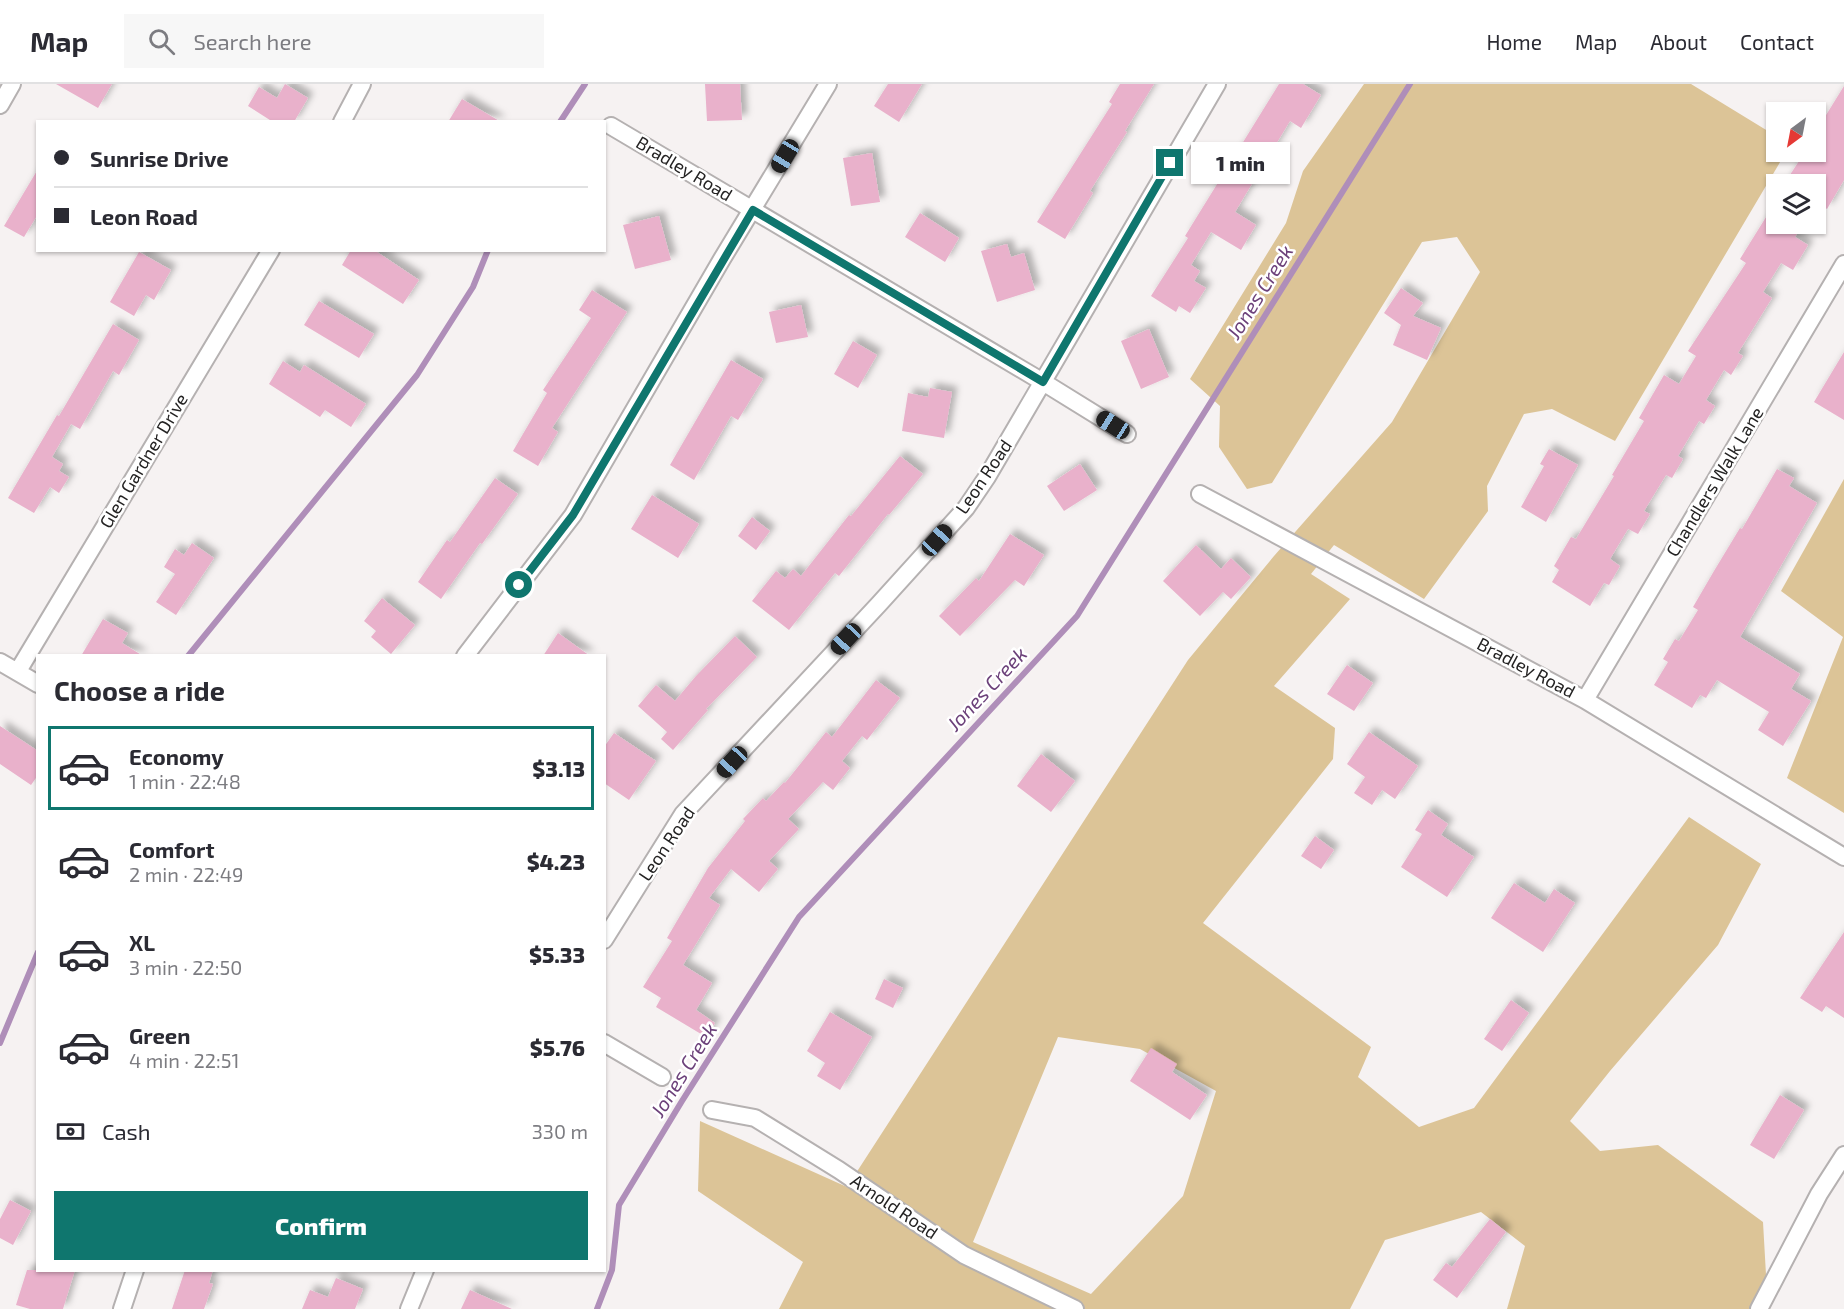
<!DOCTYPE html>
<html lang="en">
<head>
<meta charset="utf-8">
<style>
  :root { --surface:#fff; --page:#f7f7f7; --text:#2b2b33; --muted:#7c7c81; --line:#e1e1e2; --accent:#0f766e }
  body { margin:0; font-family:"Exo 2",sans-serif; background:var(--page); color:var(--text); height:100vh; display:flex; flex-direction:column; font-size:22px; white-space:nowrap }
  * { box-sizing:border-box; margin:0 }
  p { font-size:20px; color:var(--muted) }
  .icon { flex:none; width:33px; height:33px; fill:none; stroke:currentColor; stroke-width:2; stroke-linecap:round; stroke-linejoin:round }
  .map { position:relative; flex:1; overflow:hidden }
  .panel { position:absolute; left:36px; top:570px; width:570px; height:618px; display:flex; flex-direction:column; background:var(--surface); border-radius:0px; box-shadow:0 2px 4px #0004 }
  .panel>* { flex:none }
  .guide { position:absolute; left:36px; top:36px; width:570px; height:132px; border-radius:0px; box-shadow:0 2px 4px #0004; display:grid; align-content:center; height:132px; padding:0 18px; background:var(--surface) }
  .needle { width:39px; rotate:212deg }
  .fabs { position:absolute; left:1766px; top:18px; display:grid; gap:12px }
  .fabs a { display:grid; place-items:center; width:60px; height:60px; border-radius:0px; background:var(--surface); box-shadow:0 2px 4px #0004; font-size:30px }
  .end { position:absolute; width:27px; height:27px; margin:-14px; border:8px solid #0f766e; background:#fff; box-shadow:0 0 0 3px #fff }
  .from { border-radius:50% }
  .bubble { position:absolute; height:42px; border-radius:0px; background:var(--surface); box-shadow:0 2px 4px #0004; font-size:20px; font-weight:800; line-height:42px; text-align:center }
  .car { position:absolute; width:18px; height:36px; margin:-18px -9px; border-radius:8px; box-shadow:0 0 4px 2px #0007; background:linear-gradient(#222 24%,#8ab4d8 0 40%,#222 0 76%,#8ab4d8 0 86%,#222 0) }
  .guide b { display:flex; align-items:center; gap:21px; height:57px; font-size:22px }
  .guide b+b { border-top:2px solid var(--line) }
  .guide i { width:15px; height:15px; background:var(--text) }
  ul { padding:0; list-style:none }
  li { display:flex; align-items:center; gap:18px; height:84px; margin:0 12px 9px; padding:0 6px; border:3px solid transparent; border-radius:0px }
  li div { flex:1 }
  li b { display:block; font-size:22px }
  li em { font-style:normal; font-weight:800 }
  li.current { border-color:var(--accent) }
  li>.icon { width:54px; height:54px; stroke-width:1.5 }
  h2 { padding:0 18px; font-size:27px; line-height:72px }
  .pay { display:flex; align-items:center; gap:15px; height:66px; padding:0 18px; font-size:22px }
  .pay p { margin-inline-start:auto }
  .action { display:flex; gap:12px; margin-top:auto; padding:12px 18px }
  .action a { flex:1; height:69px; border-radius:0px; background:var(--accent); color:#fff; font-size:24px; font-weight:800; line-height:69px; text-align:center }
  header { display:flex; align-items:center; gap:36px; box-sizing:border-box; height:84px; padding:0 30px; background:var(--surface); border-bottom:2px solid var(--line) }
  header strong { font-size:28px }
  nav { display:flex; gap:33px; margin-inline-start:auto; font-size:21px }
  .search { width:420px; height:54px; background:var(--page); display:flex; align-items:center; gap:15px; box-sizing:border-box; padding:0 21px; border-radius:0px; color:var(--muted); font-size:22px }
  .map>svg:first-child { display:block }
  .green { fill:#dcc497; fill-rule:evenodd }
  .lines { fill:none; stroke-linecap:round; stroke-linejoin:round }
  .stream { stroke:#af8eb9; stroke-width:6 }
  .building { fill:#e9b1cb; filter:url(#shadow) }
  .minor-casing { stroke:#b5b1b1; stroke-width:20 }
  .minor { stroke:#fff; stroke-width:16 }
  .route { stroke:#0f766e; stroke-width:8 }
  .labels { text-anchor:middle; stroke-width:5; stroke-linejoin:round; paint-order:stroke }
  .street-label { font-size:18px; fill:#242323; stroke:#fff }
  .water-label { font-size:20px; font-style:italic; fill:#6c417a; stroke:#fff }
</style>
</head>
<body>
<header>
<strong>Map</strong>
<div class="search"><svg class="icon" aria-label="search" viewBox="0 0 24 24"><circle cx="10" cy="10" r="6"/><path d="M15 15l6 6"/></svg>Search here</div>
<nav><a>Home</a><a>Map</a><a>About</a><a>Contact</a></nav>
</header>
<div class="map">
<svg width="1844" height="1225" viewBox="0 0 1844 1225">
  <defs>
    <filter id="shadow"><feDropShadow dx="5.5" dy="-5.5" stdDeviation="3" flood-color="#0004"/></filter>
  </defs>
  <rect width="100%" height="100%" fill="#f6f2f2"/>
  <!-- green -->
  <path class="green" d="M 1364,0 L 1691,0 L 1776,52 L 1776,68 L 1786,68 L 1615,357 L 1552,325 L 1524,330 L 1487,402 L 1488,427 L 1424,515 L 1334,461 L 1311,490 L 1350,515 L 1274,602 L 1335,644 L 1333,675 L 1203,839 L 1371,963 L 1358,993 L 1419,1043 L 1474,1024 L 1689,733 L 1761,780 L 1718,861 L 1610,987 L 1570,1037 L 1600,1067 L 1658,1061 L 1763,1138 L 1767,1208 L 1762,1225 L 1507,1225 L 1525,1162 L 1481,1128 L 1385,1156 L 1350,1225 L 779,1225 L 803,1178 L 698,1107 L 700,1037 L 847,1103 L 1188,576 L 1274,472 L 1392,338 L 1480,188 L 1457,153 L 1422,158 L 1272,399 L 1247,405 L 1219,363 L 1220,322 L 1190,295 L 1286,139 L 1303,87 ZM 1058,953 L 1140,965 L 1216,1007 L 1183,1112 L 1091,1210 L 973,1158 Z
    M 1844,395 L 1844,729 L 1787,694 L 1843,553 L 1781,507 Z"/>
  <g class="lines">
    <!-- stream -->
    <path class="stream" d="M 560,38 L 585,0
      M 188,572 L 417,291 L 473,203 L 488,166
      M 0,959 L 38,868
      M 597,1225 L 612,1186 L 619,1121 L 682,1017 L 799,833 L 1077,532 L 1410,0"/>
  </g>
  <!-- building -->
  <path class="building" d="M 56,0 L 112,0 L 98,24 Z
    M 285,0 L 308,14 L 294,38 L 273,38 L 248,22 L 259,3 L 277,14 Z
    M 705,0 L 740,0 L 742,36 L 707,37 Z
    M 888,0 L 922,0 L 899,38 L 874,22 Z
    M 1120,0 L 1154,0 L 1125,47 L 1127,48 L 1090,107 L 1093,109 L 1065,155 L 1037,138 L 1112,20 L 1109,18 Z
    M 1279,0 L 1303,0 L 1321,11 L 1301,44 L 1290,37 L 1235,128 L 1256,141 L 1241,166 L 1211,148 L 1191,181 L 1200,187 L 1194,197 L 1206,204 L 1190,229 L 1179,222 L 1176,228 L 1151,212 L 1188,154 L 1185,152 Z
    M 1844,2 L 1844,96 L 1827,125 L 1815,117 L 1815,100 L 1784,100 L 1805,68 L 1815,68 L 1815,49 Z
    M 462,15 L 501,38 L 448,38 Z
    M 872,69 L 880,118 L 851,122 L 843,74 Z
    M 38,85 L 38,130 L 24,153 L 4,142 Z
    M 1776,117 L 1776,140 L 1803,140 L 1795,153 L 1808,161 L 1793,186 L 1781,179 L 1763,208 L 1772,214 L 1738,269 L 1743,272 L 1731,291 L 1724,286 L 1706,316 L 1715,322 L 1704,340 L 1699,337 L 1678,372 L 1683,375 L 1672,394 L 1666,391 L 1644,427 L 1650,430 L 1638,450 L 1628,445 L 1610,475 L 1620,482 L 1609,501 L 1604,499 L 1590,522 L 1552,498 L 1559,486 L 1554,482 L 1571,453 L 1576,455 L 1614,392 L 1612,391 L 1644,337 L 1639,334 L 1664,291 L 1679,300 L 1696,272 L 1688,267 L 1746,179 L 1740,175 Z
    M 920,129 L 959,154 L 945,178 L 905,153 Z
    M 659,132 L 671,176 L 635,185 L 623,141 Z
    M 1007,160 L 1011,173 L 1024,169 L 1035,206 L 997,218 L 981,167 Z
    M 351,166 L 374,166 L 419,196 L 403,220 L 342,181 Z
    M 139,168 L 171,186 L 154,216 L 146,211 L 134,232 L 110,218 Z
    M 1401,204 L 1423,219 L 1413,232 L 1441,244 L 1427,276 L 1393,261 L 1401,241 L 1384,229 Z
    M 592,206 L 627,228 L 552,344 L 558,348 L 538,382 L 513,367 L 547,309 L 543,306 L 591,234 L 579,226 Z
    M 319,217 L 374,250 L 359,274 L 304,241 Z
    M 801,221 L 808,253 L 776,259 L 769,228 Z
    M 113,240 L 139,256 L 119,291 L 113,287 L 80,345 L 71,340 L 52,373 L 63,380 L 59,387 L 69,393 L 59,409 L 50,403 L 34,429 L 8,414 L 57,331 L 59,332 Z
    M 1149,245 L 1169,293 L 1141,305 L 1121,257 Z
    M 853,257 L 877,271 L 858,304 L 834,290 Z
    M 1844,268 L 1844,336 L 1814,318 Z
    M 731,276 L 763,295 L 738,336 L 731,332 L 694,396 L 670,381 Z
    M 283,277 L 300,288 L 304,281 L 366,320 L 351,343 L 325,326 L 320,333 L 269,300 Z
    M 930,304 L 952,308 L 944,354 L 902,347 L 908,309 L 928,313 Z
    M 1549,365 L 1578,381 L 1546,438 L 1521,423 L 1544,382 L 1540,380 Z
    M 900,372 L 923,390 L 889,431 L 888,430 L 839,492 L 835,489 L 789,546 L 752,517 L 776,487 L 785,494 L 793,485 L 801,492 L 849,431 L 851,432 Z
    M 1080,380 L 1097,406 L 1064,427 L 1047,402 Z
    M 1777,385 L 1794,394 L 1789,402 L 1817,419 L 1740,553 L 1800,590 L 1791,605 L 1811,617 L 1783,662 L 1758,646 L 1769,628 L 1717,596 L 1706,614 L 1700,611 L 1692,624 L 1654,601 L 1668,578 L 1663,575 L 1675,555 L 1679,557 L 1698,526 L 1693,523 L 1714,487 L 1740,444 L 1742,445 Z
    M 495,394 L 518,410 L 482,460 L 480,459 L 441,515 L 418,498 L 447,456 L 450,458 Z
    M 652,411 L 699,440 L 678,474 L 631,445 Z
    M 752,433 L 770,447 L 756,466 L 738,452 Z
    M 1010,450 L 1044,471 L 1024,502 L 1015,496 L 960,552 L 939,532 L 976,494 L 979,497 Z
    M 192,459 L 214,474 L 176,531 L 156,518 L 175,490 L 164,483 L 175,465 L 184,471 Z
    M 1196,461 L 1221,485 L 1231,474 L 1251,493 L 1231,515 L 1223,508 L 1200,532 L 1163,497 Z
    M 382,514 L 415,541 L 391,570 L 371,553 L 376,547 L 364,537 Z
    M 103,535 L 128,549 L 122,559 L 143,572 L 81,572 Z
    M 558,549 L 590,572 L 543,572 Z
    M 735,552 L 757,573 L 706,625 L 708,626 L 673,666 L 661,655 L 667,648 L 638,622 L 656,601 L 675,617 L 696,592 Z
    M 1347,581 L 1373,599 L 1354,627 L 1327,610 Z
    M 876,596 L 900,614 L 867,656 L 862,652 L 842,677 L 850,684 L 833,706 L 823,698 L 788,735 L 799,745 L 769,777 L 778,785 L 759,808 L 731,785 L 709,814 L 720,821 L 683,881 L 712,899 L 696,926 L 715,939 L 706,953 L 656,923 L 661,914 L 643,903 L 672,857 L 667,854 L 708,784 L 745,737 L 743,735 L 763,714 L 766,717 L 784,698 L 785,699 L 826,648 L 832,653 Z
    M 0,642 L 38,667 L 38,691 L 31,701 L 0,680 Z
    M 1369,648 L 1418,682 L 1395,715 L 1382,706 L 1372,721 L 1354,709 L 1365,693 L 1347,680 Z
    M 614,649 L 656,677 L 629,716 L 604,699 L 604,663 Z
    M 1041,670 L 1075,697 L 1051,728 L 1017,702 Z
    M 1428,726 L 1448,740 L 1441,751 L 1474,773 L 1447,813 L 1401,783 L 1422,750 L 1415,746 Z
    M 1315,752 L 1334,766 L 1321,785 L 1301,772 Z
    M 1514,799 L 1545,819 L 1554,805 L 1575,819 L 1543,868 L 1491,834 Z
    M 1844,848 L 1844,934 L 1826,922 L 1822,928 L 1800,914 Z
    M 884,895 L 903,904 L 893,924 L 875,915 Z
    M 1511,916 L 1529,929 L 1502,967 L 1484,955 Z
    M 830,928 L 872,953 L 840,1006 L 817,992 L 825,979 L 807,967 Z
    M 1151,964 L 1177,980 L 1172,988 L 1207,1011 L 1190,1036 L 1130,997 Z
    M 1780,1011 L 1804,1026 L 1774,1075 L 1750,1061 Z
    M 10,1116 L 31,1127 L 13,1161 L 0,1154 L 0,1135 Z
    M 1490,1135 L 1506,1148 L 1457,1214 L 1433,1196 L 1446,1179 L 1452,1183 Z
    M 27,1186 L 75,1186 L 63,1225 L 30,1225 L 16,1221 Z
    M 185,1186 L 213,1186 L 209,1199 L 213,1200 L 204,1225 L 172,1225 Z
    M 336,1194 L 363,1205 L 355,1225 L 302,1225 L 310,1206 L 328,1213 Z
    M 470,1206 L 512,1225 L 461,1225 Z"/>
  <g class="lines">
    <defs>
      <path id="minor" d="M 0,21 L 12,0
        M 342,38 L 362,0
        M 611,42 L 1043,298 L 1127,350
        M 1200,410 L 1585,616 L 1844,773
        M 465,572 L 573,431 L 722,175 L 828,0
        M 0,578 L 38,600
        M 18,587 L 271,166
        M 1585,616 L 1844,180
        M 604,856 L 683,730 L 879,520 L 966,424 L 987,393 L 1217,0
        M 604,959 L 662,993
        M 712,1026 L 755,1034 L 839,1086 L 964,1171 L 1075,1225
        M 122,1225 L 135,1186
        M 409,1225 L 425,1186
        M 1759,1225 L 1819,1110 L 1844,1071"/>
    </defs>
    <!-- minor casing -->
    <use href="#minor" class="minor-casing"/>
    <!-- minor -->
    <use href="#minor" class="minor"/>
  </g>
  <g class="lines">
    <!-- route -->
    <path class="route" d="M 519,501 L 573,431 L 753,126 L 1043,298 L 1170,79"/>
  </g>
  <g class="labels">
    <!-- street labels -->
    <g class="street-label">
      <text transform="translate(684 85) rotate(31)" y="6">Bradley Road</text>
      <text transform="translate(144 377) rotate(-59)" y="6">Glen Gardner Drive</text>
      <text transform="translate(984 393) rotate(-56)" y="6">Leon Road</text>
      <text transform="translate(1715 398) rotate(-59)" y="6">Chandlers Walk Lane</text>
      <text transform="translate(1526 584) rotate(28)" y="6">Bradley Road</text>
      <text transform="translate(667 760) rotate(-56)" y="6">Leon Road</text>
      <text transform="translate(894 1123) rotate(34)" y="6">Arnold Road</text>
    </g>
    <!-- water labels -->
    <g class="water-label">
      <text transform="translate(1260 208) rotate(-58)" y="7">Jones Creek</text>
      <text transform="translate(987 605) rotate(-47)" y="7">Jones Creek</text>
      <text transform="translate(684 986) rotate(-58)" y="7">Jones Creek</text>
    </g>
  </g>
</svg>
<div class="fabs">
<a><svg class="needle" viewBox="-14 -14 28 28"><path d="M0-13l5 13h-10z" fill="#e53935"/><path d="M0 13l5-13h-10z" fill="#7c7c81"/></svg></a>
<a><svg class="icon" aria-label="layers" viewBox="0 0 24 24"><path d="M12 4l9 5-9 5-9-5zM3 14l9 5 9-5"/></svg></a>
</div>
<i class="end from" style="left:519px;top:501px"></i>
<i class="end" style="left:1170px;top:79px"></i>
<div class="bubble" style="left:1191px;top:58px;width:99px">1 min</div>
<i class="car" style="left:785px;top:72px;rotate:211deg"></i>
<i class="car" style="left:1113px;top:341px;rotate:302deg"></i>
<i class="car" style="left:937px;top:456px;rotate:42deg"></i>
<i class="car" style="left:846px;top:555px;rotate:223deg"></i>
<i class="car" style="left:732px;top:678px;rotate:223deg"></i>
<div class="guide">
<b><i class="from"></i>Sunrise Drive</b>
<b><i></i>Leon Road</b>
</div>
<section class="panel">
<h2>Choose a ride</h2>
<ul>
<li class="current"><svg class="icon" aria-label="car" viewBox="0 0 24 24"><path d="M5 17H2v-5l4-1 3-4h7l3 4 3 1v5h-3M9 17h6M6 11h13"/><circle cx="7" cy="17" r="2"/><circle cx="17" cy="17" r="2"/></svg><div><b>Economy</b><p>1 min · 22:48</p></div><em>$3.13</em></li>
<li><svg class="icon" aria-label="car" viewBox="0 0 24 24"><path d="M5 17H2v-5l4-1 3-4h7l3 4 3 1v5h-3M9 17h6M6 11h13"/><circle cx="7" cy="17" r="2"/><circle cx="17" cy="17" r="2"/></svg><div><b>Comfort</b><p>2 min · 22:49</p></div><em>$4.23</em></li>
<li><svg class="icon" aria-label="car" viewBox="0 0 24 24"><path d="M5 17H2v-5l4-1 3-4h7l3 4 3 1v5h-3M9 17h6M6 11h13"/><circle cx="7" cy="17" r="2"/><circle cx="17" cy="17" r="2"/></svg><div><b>XL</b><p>3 min · 22:50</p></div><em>$5.33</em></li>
<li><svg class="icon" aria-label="car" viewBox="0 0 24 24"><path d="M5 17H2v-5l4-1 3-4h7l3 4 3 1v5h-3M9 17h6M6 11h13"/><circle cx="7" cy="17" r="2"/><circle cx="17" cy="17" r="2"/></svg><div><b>Green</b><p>4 min · 22:51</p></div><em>$5.76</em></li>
</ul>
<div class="pay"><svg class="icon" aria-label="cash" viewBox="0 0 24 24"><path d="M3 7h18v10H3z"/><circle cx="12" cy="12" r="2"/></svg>Cash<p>330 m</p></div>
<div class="action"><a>Confirm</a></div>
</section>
</div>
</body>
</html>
